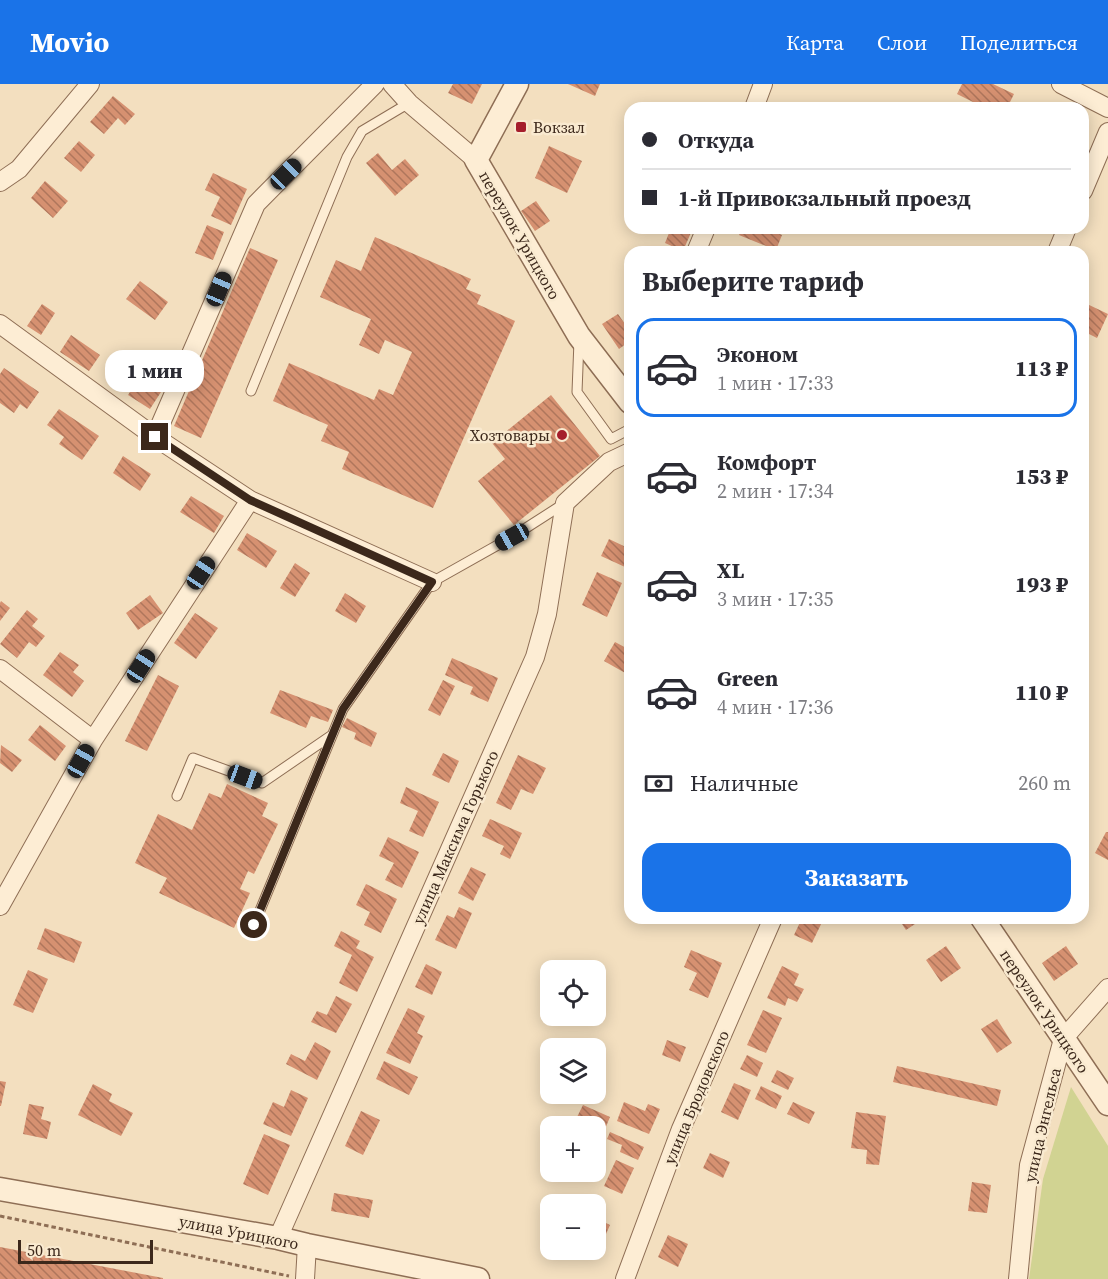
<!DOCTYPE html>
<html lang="ru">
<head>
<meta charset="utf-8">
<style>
  :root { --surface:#fff; --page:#f2f2f3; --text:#2b2b33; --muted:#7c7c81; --line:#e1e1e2; --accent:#1a73e8 }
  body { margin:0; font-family:"Source Serif 4",serif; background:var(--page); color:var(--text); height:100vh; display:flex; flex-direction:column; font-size:22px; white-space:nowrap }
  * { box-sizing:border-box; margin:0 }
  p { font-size:20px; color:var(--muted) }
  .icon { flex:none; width:33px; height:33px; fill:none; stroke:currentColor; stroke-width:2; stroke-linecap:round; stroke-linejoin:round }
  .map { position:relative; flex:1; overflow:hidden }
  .panel { position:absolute; left:624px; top:162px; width:465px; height:678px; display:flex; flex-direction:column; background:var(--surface); border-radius:18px; box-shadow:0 3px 15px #0003 }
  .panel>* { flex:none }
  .top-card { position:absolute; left:624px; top:18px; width:465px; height:132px; border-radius:18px; box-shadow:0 3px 15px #0003; display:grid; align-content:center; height:132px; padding:0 18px; background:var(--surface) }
  .fabs { position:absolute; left:540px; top:876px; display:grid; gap:12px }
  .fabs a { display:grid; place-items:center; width:66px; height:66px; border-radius:12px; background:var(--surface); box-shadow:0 3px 15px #0003; font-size:30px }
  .scale { position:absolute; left:18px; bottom:15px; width:135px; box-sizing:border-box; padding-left:6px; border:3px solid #3c281b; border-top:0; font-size:16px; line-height:21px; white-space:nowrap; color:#3c281b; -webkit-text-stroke:4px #f9ead0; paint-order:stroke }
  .end { position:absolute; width:27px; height:27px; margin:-14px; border:8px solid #3c281b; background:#fff; box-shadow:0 0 0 3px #fff }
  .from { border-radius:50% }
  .bubble { position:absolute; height:42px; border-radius:18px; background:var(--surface); box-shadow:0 3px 15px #0003; font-size:20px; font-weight:800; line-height:42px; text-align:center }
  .car { position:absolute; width:18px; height:36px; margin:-18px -9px; border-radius:8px; box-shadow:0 0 4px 2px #0007; background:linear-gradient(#222 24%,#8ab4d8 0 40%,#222 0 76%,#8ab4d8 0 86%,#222 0) }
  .top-card b { display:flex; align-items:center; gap:21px; height:57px; font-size:22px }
  .top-card b+b { border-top:2px solid var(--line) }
  .top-card i { width:15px; height:15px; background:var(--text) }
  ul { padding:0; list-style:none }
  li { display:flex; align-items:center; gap:18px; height:99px; margin:0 12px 9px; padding:0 6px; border:3px solid transparent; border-radius:18px }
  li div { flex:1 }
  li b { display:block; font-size:22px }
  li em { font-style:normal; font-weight:800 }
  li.active { border-color:var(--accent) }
  li>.icon { width:54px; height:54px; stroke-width:1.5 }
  h2 { padding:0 18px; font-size:27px; line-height:72px }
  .pay { display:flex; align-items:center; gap:15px; height:66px; padding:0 18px; font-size:22px }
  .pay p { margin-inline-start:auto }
  .action { display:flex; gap:12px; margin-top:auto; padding:12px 18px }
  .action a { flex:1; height:69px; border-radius:18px; background:var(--accent); color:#fff; font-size:24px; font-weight:800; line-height:69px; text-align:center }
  header { display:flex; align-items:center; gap:36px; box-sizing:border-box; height:84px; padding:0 30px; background:var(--accent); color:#fff }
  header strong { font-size:28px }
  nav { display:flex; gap:33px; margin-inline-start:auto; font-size:21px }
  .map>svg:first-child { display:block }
  .green { fill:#d1d392 }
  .building { fill:url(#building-back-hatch) }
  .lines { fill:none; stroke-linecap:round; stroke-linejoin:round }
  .service-casing { stroke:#8e6e55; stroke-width:11 }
  .minor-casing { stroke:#8e6e55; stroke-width:20 }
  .tertiary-casing { stroke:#8e6e55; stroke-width:25 }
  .path { stroke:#8e6e55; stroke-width:3; stroke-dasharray:4.5 3; stroke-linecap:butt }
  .service { stroke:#fdedd4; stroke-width:9 }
  .minor { stroke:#fdedd4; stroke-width:18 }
  .tertiary { stroke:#fdedd4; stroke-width:22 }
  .route { stroke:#3c281b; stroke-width:8 }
  .poi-dot { fill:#a51e2c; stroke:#f9ead0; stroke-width:2 }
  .labels { text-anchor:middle; stroke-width:5; stroke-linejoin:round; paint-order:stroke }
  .poi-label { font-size:16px; fill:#3c281b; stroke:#f9ead0; text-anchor:start }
  .street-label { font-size:16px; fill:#3c281b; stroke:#f9ead0 }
</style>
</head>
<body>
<header>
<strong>Movio</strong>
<nav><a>Карта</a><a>Слои</a><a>Поделиться</a></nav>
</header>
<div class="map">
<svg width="1108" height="1195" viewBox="0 0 1108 1195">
  <defs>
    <pattern id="building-back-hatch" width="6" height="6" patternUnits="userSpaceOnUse" patternTransform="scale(1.5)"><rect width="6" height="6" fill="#d69171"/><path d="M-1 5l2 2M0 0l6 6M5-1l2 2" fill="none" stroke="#af765c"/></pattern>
  </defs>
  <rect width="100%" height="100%" fill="#f3dfbf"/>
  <!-- green -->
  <path class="green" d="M 1071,1003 L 1108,1062 L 1108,1195 L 1029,1195 L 1043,1095 Z"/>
  <!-- building -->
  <path class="building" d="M 453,0 L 482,0 L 472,20 L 448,9 Z
    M 568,0 L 600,0 L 595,12 Z
    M 962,0 L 993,0 L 1014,10 L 1007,24 L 985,24 L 957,10 Z
    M 113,12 L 135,30 L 125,41 L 118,34 L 104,50 L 90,38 Z
    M 79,57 L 95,71 L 81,88 L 64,74 Z
    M 549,62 L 582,77 L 567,109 L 535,94 Z
    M 378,69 L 392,86 L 405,75 L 419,91 L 395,112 L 366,79 Z
    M 213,89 L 247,105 L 231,141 L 211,132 L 220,113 L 205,106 Z
    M 45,97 L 68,117 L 53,134 L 31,114 Z
    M 536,117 L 550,137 L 535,147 L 521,127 Z
    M 207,141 L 224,148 L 213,176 L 195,169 Z
    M 671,144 L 693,144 L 683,167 L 665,159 Z
    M 742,144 L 765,144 L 782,151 L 776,166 L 739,151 Z
    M 375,153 L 471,195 L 466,205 L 481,211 L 477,220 L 515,237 L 433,424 L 342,385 L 349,368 L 321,357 L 328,341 L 273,317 L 289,279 L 374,316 L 379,305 L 393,311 L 412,268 L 385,256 L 379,270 L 359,261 L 371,235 L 320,213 L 336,176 L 361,187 Z
    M 250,164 L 278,176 L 201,354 L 174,342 Z
    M 140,197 L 168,218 L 155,236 L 126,215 Z
    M 1085,219 L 1108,230 L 1097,254 L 1083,247 Z
    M 42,220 L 55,229 L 41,251 L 27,242 Z
    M 618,230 L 630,247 L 630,257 L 619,265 L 602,240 Z
    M 71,251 L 100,271 L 89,287 L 60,268 Z
    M 4,284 L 39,308 L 27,325 L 20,320 L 14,329 L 0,319 L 0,290 Z
    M 139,294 L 161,308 L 150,325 L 128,311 Z
    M 551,311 L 600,372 L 514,441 L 478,397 L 505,375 L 492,359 Z
    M 59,325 L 99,352 L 82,376 L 59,360 L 64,353 L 47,341 Z
    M 123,372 L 151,390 L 140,407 L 113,389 Z
    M 191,412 L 224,432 L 214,449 L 180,428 Z
    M 247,449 L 277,467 L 266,484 L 237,466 Z
    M 609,455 L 630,465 L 630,473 L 625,483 L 601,472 Z
    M 295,479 L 310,489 L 295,513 L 280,504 Z
    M 597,488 L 622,499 L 607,533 L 582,521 Z
    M 345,509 L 366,522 L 356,539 L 335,527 Z
    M 150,511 L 163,529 L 138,546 L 126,529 Z
    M 1,517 L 10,524 L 0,537 L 0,519 Z
    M 27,526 L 38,535 L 32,542 L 45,552 L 36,563 L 29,558 L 17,574 L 0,560 Z
    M 195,529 L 218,544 L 196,575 L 174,559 Z
    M 615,558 L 630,566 L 630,584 L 627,590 L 604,577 Z
    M 60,568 L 79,581 L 73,588 L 84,597 L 72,613 L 43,591 Z
    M 452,574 L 498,594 L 488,618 L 470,610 L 473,603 L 445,591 Z
    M 158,591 L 179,602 L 147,667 L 125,657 Z
    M 443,596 L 455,602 L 440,632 L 428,626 Z
    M 280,606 L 333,626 L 328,638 L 311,632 L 306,644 L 270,629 Z
    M 347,634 L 377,649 L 371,663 L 354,655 L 356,649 L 342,643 Z
    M 40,641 L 66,662 L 55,677 L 28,656 Z
    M 1,661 L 22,676 L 12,688 L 0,679 Z
    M 443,669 L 459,677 L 449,699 L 432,691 Z
    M 518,671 L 546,684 L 533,710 L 521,705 L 511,726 L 496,719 Z
    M 227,700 L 268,719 L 262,732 L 278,740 L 254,790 L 248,787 L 240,805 L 250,809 L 234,844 L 159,809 L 167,794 L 135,779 L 158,730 L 192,746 L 209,709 L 221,714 Z
    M 406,703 L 439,718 L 423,753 L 409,747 L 418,727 L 400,719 Z
    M 490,735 L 522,749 L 510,775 L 500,770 L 504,762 L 482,752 Z
    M 1106,748 L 1108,748 L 1108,776 L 1095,769 Z
    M 388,753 L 419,768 L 402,804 L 385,796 L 394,779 L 379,772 Z
    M 471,783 L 486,790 L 473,817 L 458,809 Z
    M 366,800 L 397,815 L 381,849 L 364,841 L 370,828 L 356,821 Z
    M 459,823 L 472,829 L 456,865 L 435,856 L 447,831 L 454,834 Z
    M 802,834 L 824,834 L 812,859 L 794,851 Z
    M 898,834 L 924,834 L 906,846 Z
    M 45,844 L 82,858 L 74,879 L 37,865 Z
    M 341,847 L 360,857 L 356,864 L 374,873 L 357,908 L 339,899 L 352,871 L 334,862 Z
    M 946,862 L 961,884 L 941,898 L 926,876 Z
    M 1066,862 L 1078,880 L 1054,897 L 1042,879 Z
    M 691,866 L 722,879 L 708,914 L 689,906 L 697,889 L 684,883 Z
    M 426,880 L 442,888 L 432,911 L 415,903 Z
    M 782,882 L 799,890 L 794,901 L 804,905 L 797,918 L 788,914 L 785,922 L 767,914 Z
    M 28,886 L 48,895 L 33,929 L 13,921 Z
    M 336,912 L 352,920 L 336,949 L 311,938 L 317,927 L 327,931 Z
    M 408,924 L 425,932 L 417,949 L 423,952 L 410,980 L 386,969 Z
    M 763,926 L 782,934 L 766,969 L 747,961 Z
    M 997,935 L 1012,959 L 997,969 L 981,945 Z
    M 667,956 L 686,963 L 680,978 L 662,971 Z
    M 315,958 L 331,967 L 317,996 L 286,980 L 291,970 L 305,977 Z
    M 747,971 L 763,979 L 757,993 L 740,985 Z
    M 384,977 L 418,993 L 409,1011 L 376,995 Z
    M 897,982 L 1001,1006 L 997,1022 L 893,998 Z
    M 777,986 L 794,994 L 788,1006 L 771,998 Z
    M 0,997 L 6,998 L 1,1022 L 0,1022 Z
    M 734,999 L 751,1006 L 738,1036 L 721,1028 Z
    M 93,1000 L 112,1010 L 109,1017 L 133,1029 L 121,1052 L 78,1031 Z
    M 761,1002 L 782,1012 L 776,1025 L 755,1015 Z
    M 291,1006 L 308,1014 L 291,1052 L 263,1040 L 273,1018 L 284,1023 Z
    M 624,1018 L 645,1027 L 648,1020 L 660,1025 L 649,1050 L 617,1037 Z
    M 793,1018 L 815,1028 L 809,1040 L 787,1030 Z
    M 29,1020 L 44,1023 L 41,1035 L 51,1038 L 47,1055 L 23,1050 Z
    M 583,1021 L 610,1033 L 605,1045 L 577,1033 Z
    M 361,1027 L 380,1036 L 363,1071 L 345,1062 Z
    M 856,1028 L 886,1032 L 879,1081 L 866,1080 L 867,1066 L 851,1064 Z
    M 610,1048 L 644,1063 L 638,1076 L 620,1068 L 622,1061 L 607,1055 Z
    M 264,1050 L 290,1061 L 268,1111 L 243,1100 Z
    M 710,1069 L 730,1078 L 723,1094 L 703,1084 Z
    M 616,1076 L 634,1084 L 622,1110 L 604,1102 Z
    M 972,1098 L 991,1101 L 987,1129 L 968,1127 Z
    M 334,1109 L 373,1116 L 369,1134 L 331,1127 Z
    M 596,1134 L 610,1141 L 602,1159 L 596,1156 Z
    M 668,1151 L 688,1160 L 678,1183 L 658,1173 Z
    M 0,1163 L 163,1194 L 163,1195 L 0,1195 Z"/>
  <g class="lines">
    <defs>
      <path id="service" d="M 579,257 L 577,308 L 611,355 L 630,345
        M 251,307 L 347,73 L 362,47 L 409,19
        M 177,712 L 193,674 L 262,699 L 332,651
        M 254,841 L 343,625 L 432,498 L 512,453 L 565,419"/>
      <path id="minor" d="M 392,0 L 409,19 L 476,76
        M 1061,0 L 1108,24
        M 754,24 L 763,0
        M 0,98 L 19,85 L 90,0
        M 1083,107 L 1108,48
        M 696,168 L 706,144
        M 1057,168 L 1067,144
        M 0,240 L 155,353 L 256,120 L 375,0
        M 155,353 L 250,416 L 432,498
        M 0,585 L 93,656
        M 0,822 L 93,656 L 250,416
        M 278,1154 L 535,573 L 547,530 L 565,419 L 609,378 L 630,368
        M 305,1195 L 307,1161
        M 625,1195 L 681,1045 L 773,834
        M 1018,1195 L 1029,1081 L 1063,955 L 1108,904"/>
      <path id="tertiary" d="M 517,0 L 476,76 L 579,252 L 630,318
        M 982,834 L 1108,1020
        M 0,1105 L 278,1154 L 307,1161 L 478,1195"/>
    </defs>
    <!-- service casing -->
    <use href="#service" class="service-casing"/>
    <!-- minor casing -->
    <use href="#minor" class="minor-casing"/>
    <!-- tertiary casing -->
    <use href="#tertiary" class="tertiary-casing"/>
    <!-- path -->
    <path class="path" d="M 0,1132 L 289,1192"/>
    <!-- service -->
    <use href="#service" class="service"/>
    <!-- minor -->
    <use href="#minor" class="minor"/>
    <!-- tertiary -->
    <use href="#tertiary" class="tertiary"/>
  </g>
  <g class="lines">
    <!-- route -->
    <path class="route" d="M 155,353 L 250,416 L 432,498 L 343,625 L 254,841"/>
  </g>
  <!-- markers -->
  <g class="poi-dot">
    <rect x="515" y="37" width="12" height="12" rx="3"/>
    <circle cx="562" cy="351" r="6"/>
  </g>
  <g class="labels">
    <!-- poi labels -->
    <g class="poi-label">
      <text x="533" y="49">Вокзал</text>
      <text x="550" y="357" text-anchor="end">Хозтовары</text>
    </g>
    <!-- street labels -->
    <g class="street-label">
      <text transform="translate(520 151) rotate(60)" y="6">переулок Урицкого</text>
      <text transform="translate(455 753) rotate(-66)" y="6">улица Максима Горького</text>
      <text transform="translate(1045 927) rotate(56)" y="6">переулок Урицкого</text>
      <text transform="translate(696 1013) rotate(-67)" y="6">улица Бродовского</text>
      <text transform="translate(1042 1041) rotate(-77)" y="6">улица Энгельса</text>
      <text transform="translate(239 1148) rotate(11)" y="6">улица Урицкого</text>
    </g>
  </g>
</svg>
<div class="fabs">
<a><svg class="icon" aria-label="locate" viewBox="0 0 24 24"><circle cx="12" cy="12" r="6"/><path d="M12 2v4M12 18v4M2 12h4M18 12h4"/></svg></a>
<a><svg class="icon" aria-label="layers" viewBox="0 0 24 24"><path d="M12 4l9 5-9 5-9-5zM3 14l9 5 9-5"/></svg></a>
<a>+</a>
<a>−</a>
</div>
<div class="scale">50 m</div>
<i class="end from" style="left:254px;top:841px"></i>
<i class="end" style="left:155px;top:353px"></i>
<div class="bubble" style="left:105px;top:266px;width:99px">1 мин</div>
<i class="car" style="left:286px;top:90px;rotate:45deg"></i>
<i class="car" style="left:219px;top:205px;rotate:23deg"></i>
<i class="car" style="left:512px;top:453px;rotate:241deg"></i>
<i class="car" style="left:201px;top:489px;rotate:34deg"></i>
<i class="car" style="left:141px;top:582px;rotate:33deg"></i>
<i class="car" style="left:81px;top:677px;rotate:29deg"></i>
<i class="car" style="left:245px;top:693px;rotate:110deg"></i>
<div class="top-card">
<b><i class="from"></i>Откуда</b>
<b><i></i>1-й Привокзальный проезд</b>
</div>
<section class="panel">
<h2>Выберите тариф</h2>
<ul>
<li class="active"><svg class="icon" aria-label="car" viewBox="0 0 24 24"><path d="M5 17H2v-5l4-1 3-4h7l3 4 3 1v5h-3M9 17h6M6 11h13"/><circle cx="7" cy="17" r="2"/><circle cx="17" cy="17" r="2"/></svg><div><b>Эконом</b><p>1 мин · 17:33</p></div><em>113 ₽</em></li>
<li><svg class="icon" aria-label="car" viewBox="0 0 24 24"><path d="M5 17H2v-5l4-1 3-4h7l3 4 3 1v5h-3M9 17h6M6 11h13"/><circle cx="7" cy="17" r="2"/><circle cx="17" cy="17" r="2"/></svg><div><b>Комфорт</b><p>2 мин · 17:34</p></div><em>153 ₽</em></li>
<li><svg class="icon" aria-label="car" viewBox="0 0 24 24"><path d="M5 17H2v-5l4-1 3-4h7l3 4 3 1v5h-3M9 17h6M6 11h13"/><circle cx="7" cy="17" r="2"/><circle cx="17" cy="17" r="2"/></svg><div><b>XL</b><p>3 мин · 17:35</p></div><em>193 ₽</em></li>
<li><svg class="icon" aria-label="car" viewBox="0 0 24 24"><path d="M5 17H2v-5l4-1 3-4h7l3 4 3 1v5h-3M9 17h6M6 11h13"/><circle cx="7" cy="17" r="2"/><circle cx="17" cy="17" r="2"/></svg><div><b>Green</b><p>4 мин · 17:36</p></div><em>110 ₽</em></li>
</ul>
<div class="pay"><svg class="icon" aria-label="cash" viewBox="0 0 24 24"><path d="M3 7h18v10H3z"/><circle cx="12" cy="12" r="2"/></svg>Наличные<p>260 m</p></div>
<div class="action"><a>Заказать</a></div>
</section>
</div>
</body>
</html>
